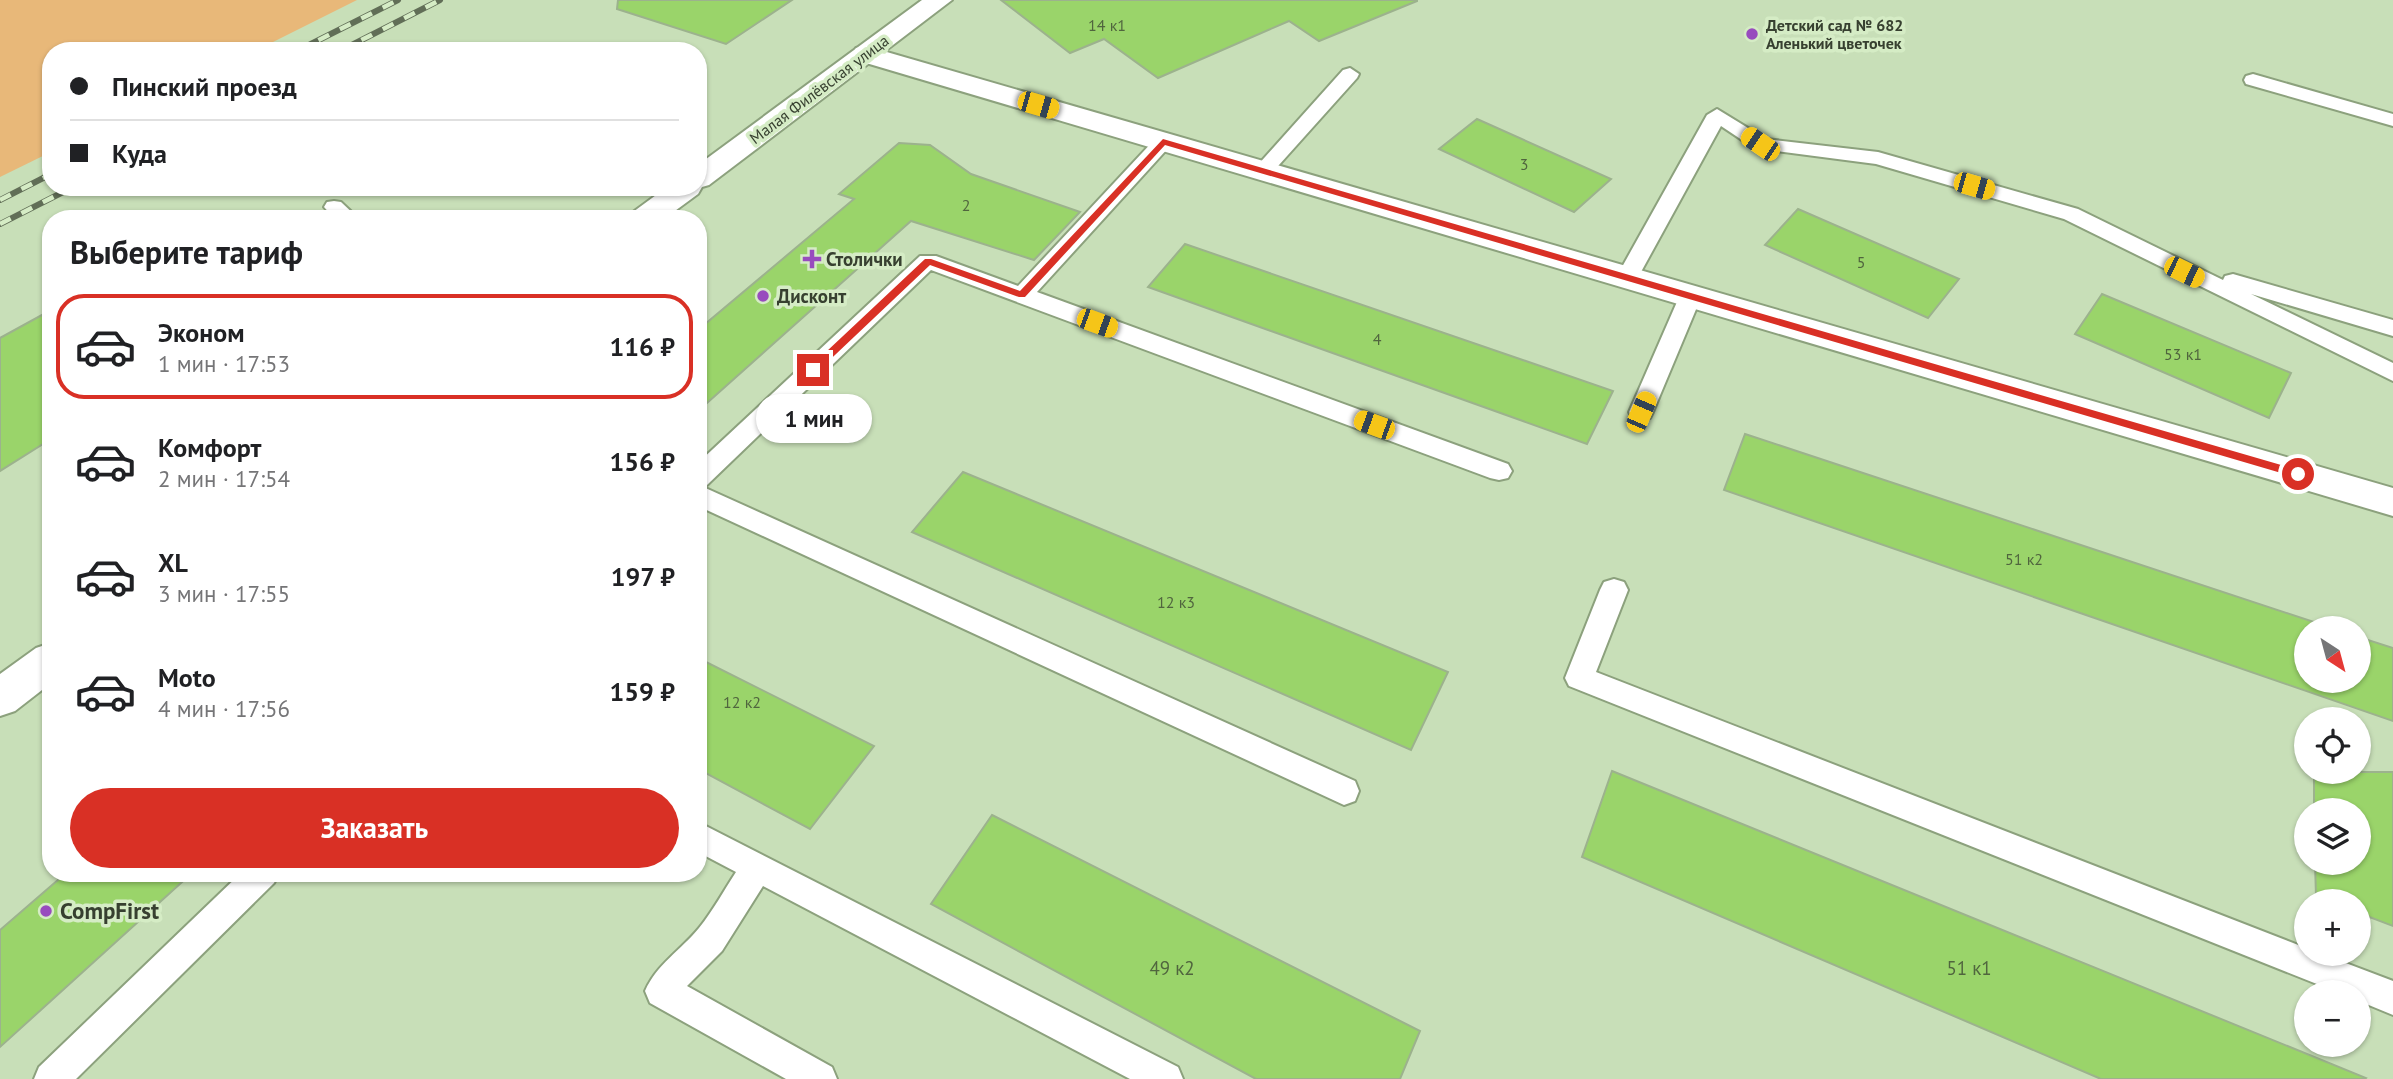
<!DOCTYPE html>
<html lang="ru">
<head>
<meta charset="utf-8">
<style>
  :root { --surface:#fff; --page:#f2f2f2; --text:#202124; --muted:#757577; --line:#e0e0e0; --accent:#d93025 }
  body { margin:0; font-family:"PT Sans",sans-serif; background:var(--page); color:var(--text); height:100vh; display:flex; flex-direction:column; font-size:26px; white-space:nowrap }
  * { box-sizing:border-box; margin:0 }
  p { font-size:23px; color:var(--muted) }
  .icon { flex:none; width:38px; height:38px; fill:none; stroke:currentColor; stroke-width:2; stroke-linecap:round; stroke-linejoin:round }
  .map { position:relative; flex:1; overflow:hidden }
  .panel { position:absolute; left:42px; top:210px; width:665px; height:672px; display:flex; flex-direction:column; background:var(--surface); border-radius:28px; box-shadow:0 2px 5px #0004 }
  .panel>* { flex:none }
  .banner { position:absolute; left:42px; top:42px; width:665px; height:154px; border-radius:28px; box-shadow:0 2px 5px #0004; display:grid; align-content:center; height:154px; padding:0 28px; background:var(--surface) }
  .needle { width:46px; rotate:144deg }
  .buttons { position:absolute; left:2294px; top:616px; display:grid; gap:14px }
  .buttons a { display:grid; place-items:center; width:77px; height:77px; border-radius:50%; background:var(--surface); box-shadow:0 2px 5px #0004; font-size:35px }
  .end { position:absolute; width:32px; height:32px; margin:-16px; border:9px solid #d93025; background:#fff; box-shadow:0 0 0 4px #fff }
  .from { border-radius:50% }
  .bubble { position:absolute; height:49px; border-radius:24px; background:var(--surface); box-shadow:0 2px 5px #0004; font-size:23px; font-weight:800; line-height:49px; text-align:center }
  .car { position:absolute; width:21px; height:42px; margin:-21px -10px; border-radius:9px; box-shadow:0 0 5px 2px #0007; background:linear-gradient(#f5c518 24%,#345 0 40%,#f5c518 0 76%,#345 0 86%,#f5c518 0) }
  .banner b { display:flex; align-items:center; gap:24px; height:66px; font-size:26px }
  .banner b+b { border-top:2px solid var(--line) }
  .banner i { width:18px; height:18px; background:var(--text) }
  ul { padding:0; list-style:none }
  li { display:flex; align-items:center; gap:21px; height:105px; margin:0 14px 10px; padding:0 14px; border:4px solid transparent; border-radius:28px }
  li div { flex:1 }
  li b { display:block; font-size:26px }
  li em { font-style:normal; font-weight:800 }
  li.selected { border-color:var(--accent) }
  li>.icon { width:63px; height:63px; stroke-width:1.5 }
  h2 { padding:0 28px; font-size:32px; line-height:84px }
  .action { display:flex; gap:14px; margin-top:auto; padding:14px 28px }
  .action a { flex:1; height:80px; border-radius:42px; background:var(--accent); color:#fff; font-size:28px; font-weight:800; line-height:80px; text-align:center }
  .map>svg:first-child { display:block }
  .green { fill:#e8b879 }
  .building { fill:#9ad46a; stroke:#9cb28d; stroke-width:2 }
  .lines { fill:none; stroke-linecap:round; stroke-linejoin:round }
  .service-casing { stroke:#8ca17d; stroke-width:4 }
  .minor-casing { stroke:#8ca17d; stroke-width:4 }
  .tertiary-casing { stroke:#8ca17d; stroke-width:4 }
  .service { fill:#fff; fill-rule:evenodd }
  .minor { fill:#fff; fill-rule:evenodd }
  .tertiary { fill:#fff; fill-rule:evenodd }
  .rail-casing { stroke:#616e57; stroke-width:6 }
  .rail { stroke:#d5ecc5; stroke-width:4.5; stroke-dasharray:12; stroke-linecap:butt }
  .route { fill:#d93025 }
  .poi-dot { fill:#984cbe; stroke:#d5ecc5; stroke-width:2.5 }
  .labels { text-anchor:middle; stroke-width:7; stroke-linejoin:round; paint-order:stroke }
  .number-label { font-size:16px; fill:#50653e }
  .far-poi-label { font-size:16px; font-weight:bold; fill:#374030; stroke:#d5ecc5; text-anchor:start }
  .far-street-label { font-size:16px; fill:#374030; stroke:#d5ecc5 }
  .poi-label { font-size:19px; font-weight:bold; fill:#374030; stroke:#d5ecc5; text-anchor:start }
  .near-number-label { font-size:19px; fill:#50653e }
  .near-poi-label { font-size:23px; font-weight:bold; fill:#374030; stroke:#d5ecc5; text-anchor:start }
</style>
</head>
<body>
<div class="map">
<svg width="2393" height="1079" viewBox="0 0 2393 1079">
  <rect width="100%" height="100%" fill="#c8dfb8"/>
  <!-- green -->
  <path class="green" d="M 0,0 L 357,0 L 255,51 L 51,51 L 51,152 L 0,177 Z"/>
  <!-- building -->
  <path class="building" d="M 618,0 L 792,0 L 726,44 L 617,9 Z
    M 1001,0 L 1417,0 L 1417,1 L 1319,41 L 1289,21 L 1158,78 L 1104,39 L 1070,53 Z
    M 1477,119 L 1611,179 L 1574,212 L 1439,149 Z
    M 899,143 L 930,145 L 971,174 L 1080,212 L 1034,260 L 911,221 L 698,411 L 698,330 L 854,199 L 839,194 Z
    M 1798,209 L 1959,279 L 1928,318 L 1765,245 Z
    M 1185,244 L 1613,391 L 1587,444 L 1148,287 Z
    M 2102,294 L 2291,373 L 2269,418 L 2075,334 Z
    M 51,310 L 51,439 L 0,471 L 0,338 Z
    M 1745,434 L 2332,628 L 2306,628 L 2306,681 L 2359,681 L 2359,637 L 2393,648 L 2393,721 L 1724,490 Z
    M 963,472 L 1448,672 L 1411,750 L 912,532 Z
    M 698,658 L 874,746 L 810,829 L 698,769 Z
    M 1612,771 L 2366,1078 L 2365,1079 L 2101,1079 L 1582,857 Z
    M 2314,772 L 2393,772 L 2393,926 L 2359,913 L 2359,901 L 2329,901 L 2316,896 L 2315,863 L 2359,863 L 2359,810 L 2314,810 Z
    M 992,815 L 1420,1031 L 1400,1079 L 1256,1079 L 931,904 Z
    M 66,873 L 192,873 L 0,1047 L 0,930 Z"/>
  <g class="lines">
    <defs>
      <path id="service" d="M 1350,68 L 1359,74 L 1357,78 L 1270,175 L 1256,175 L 1253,171 L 1256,167 L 1343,70 Z
        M 2253,74 L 2393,114 L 2393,126 L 2246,84 L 2244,80 L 2246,76 Z
        M 1717,109 L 1766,139 L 1878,152 L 2078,209 L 2223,280 L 2225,276 L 2233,274 L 2393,320 L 2393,336 L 2251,294 L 2393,363 L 2393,381 L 2064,219 L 1876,164 L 1754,148 L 1721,126 L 1636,281 L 1628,283 L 1620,281 L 1617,276 L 1707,115 Z
        M 1163,136 L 1170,138 L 1173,142 L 1170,146 L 1037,292 L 1508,464 L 1512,471 L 1508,478 L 1499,480 L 1490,478 L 931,270 L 707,485 L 701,486 L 1355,781 L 1359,791 L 1355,801 L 1344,805 L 698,506 L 698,463 L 920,256 L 936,256 L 1018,286 L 1156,138 Z
        M 334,201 L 341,202 L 359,219 L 335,219 L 324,207 L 327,202 Z
        M 1691,288 L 1699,290 L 1702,295 L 1653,412 L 1650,418 L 1641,421 L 1632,418 L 1629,412 L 1680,295 L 1683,290 Z
        M 1614,579 L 1624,582 L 1628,590 L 1596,672 L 2306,948 L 2306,954 L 2322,954 L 2393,981 L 2393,1015 L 2359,1001 L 2359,992 L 2337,992 L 1569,686 L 1565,678 L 1600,590 L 1604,582 Z
        M 698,822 L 1178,1067 L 1183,1079 L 1130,1079 L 763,886 L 722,951 L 687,986 L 832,1067 L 837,1079 L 786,1079 L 650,1003 L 645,991 C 657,964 681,950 699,928 C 713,911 724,890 736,872 L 698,852 Z
        M 241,873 L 279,873 L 274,883 L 76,1079 L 34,1079 L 39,1067 Z"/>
      <path id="minor" d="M 866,46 L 2393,488 L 2393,516 L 856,60 L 852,54 L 856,48 Z"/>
      <path id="tertiary" d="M 922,0 L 952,0 L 709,185 L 702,187 L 698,194 L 664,219 L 629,219 L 633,212 L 667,187 L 698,187 L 698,165 Z
        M 51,643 L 51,683 L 15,711 L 0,716 L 0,674 L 36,648 Z"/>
    </defs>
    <!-- service casing -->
    <use href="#service" class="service-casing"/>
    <!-- minor casing -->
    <use href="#minor" class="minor-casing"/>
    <!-- tertiary casing -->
    <use href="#tertiary" class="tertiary-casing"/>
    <!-- service -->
    <use href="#service" class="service"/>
    <!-- minor -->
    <use href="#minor" class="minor"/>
    <!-- tertiary -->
    <use href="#tertiary" class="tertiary"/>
    <defs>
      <path id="rail" d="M 297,51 L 398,0
        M 340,51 L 440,0
        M 0,200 L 51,174
        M 0,224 L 73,187"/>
    </defs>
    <!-- rail casing -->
    <use href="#rail" class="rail-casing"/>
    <!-- rail -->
    <use href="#rail" class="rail"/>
  </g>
  <!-- route -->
  <path class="route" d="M 1163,139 L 2298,470 L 2304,474 L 2298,478 L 1165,145 L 1025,297 L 1019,297 L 930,265 L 817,372 L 810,372 L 810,367 L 925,259 L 931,259 L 1020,291 Z"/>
  <!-- markers -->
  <g class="poi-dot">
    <circle cx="1752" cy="34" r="7"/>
    <path d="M808.5 248.5h7v7h7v7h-7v7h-7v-7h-7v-7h7z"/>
    <circle cx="763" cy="296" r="7"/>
    <circle cx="46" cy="911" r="7"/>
  </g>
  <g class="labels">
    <!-- number labels -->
    <g class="number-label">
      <text x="1107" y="31">14 к1</text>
      <text x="1524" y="170">3</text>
      <text x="966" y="211">2</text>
      <text x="1861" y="268">5</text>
      <text x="1377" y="345">4</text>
      <text x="2183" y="360">53 к1</text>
      <text x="2024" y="565">51 к2</text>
      <text x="1176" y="608">12 к3</text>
      <text x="742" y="708">12 к2</text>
    </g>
    <!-- far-poi labels -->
    <g class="far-poi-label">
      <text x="1766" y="31">Детский сад № 682<tspan x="1766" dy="18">Аленький цветочек</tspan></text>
    </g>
    <!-- far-street labels -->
    <g class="far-street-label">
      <text transform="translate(819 89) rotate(-37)" y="6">Малая Филёвская улица</text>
    </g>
    <!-- poi labels -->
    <g class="poi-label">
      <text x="826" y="266">Столички</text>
      <text x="777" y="303">Дисконт</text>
    </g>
    <!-- near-number labels -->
    <g class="near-number-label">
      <text x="1172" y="975">49 к2</text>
      <text x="1969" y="975">51 к1</text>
    </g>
    <!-- near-poi labels -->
    <g class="near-poi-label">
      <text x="60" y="919">CompFirst</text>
    </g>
  </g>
</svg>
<div class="buttons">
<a><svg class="needle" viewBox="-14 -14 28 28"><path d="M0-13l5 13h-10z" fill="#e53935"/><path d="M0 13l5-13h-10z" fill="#757577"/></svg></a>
<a><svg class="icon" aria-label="locate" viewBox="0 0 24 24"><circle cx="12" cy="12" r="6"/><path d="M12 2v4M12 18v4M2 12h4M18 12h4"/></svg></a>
<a><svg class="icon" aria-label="layers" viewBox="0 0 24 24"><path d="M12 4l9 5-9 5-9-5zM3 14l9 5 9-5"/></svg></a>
<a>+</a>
<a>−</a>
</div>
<i class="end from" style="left:2298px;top:474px"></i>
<i class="end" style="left:813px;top:370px"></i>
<div class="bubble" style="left:756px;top:394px;width:116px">1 мин</div>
<i class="car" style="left:1038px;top:105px;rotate:106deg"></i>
<i class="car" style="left:1760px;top:144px;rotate:304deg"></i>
<i class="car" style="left:1974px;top:186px;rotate:106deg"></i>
<i class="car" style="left:2184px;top:272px;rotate:116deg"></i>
<i class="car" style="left:1097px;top:323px;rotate:110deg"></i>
<i class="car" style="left:1641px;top:412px;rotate:23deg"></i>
<i class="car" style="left:1374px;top:425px;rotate:290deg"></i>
<div class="banner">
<b><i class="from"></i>Пинский проезд</b>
<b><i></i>Куда</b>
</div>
<section class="panel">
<h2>Выберите тариф</h2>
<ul>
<li class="selected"><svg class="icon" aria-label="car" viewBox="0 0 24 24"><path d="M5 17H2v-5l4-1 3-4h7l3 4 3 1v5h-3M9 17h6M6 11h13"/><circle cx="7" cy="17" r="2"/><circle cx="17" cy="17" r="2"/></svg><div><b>Эконом</b><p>1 мин · 17:53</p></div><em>116 ₽</em></li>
<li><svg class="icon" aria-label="car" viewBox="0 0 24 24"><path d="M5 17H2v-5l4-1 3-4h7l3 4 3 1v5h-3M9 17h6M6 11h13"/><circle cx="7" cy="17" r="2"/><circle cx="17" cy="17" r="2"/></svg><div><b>Комфорт</b><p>2 мин · 17:54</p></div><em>156 ₽</em></li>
<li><svg class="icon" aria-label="car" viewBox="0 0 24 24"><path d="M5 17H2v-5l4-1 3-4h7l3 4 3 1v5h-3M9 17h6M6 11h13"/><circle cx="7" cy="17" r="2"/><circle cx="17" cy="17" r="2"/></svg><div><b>XL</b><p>3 мин · 17:55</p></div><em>197 ₽</em></li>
<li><svg class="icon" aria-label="car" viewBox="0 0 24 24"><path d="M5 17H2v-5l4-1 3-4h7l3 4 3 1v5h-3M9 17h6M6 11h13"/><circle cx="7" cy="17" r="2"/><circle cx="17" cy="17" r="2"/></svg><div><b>Moto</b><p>4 мин · 17:56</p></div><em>159 ₽</em></li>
</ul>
<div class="action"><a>Заказать</a></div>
</section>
</div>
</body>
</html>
